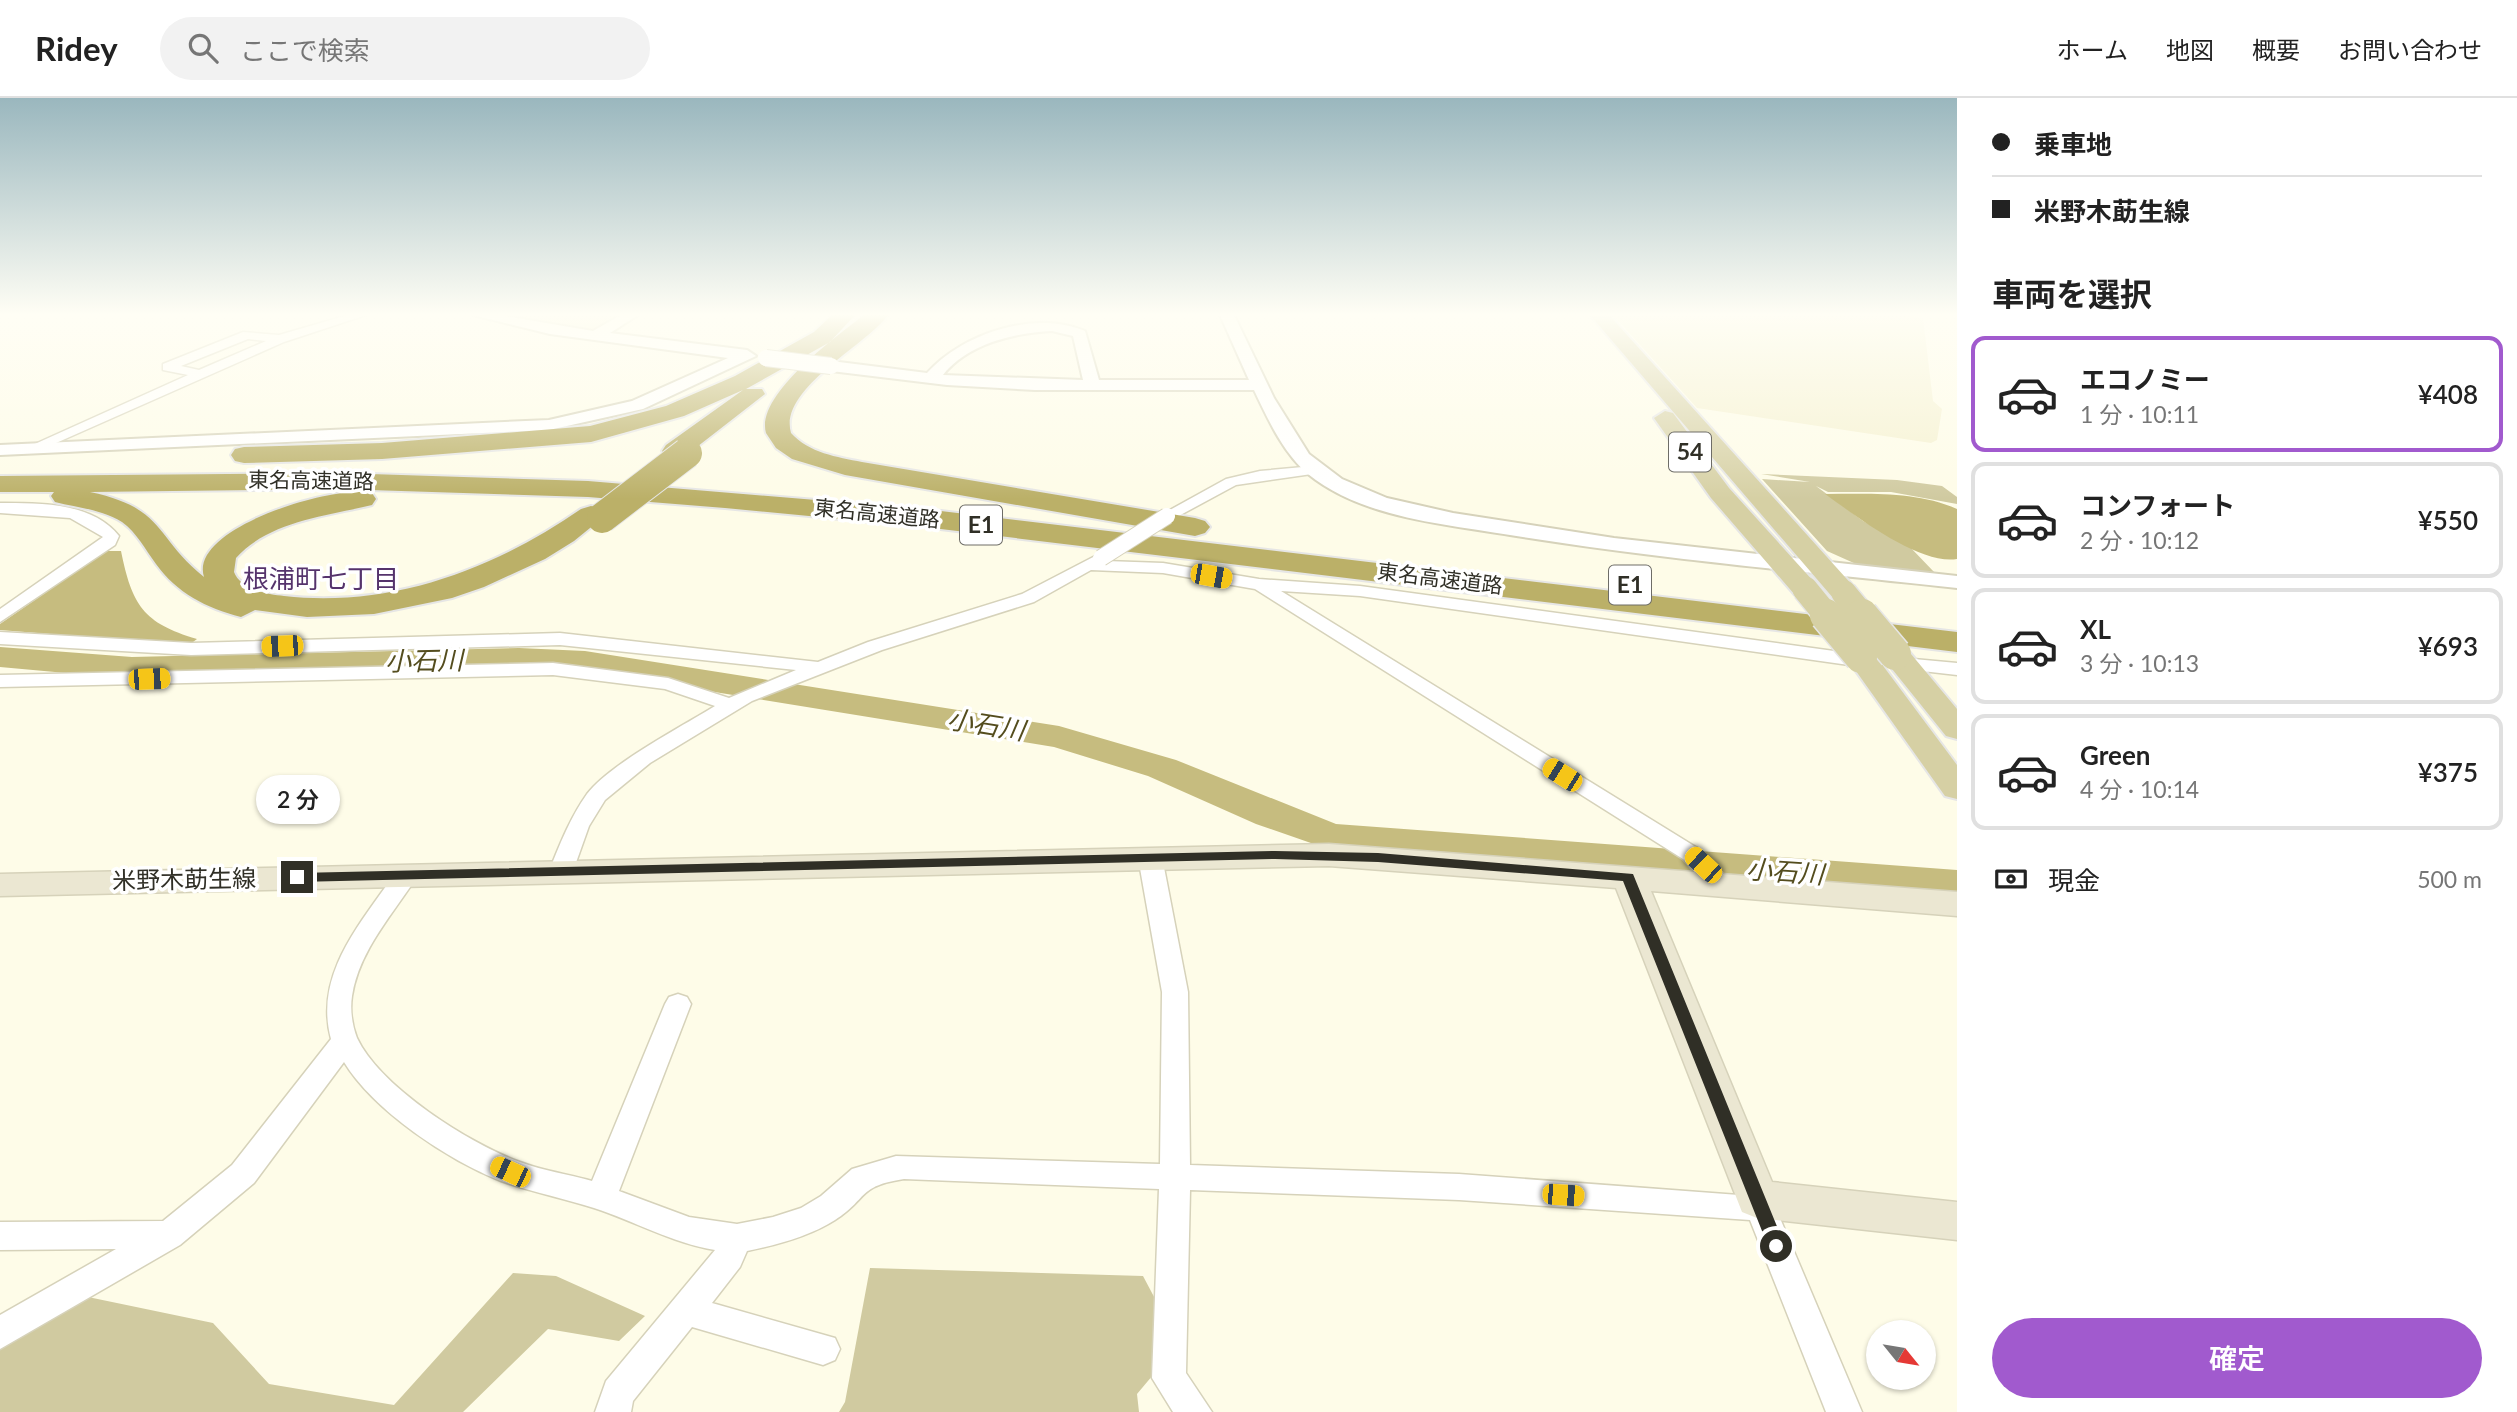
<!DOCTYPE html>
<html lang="ja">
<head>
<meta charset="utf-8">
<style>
  :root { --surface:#fff; --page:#f2f2f2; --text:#222; --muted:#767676; --line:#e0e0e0; --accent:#a15ace }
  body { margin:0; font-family:Lato,"Noto Sans JP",sans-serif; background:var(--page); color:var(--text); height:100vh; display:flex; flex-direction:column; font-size:26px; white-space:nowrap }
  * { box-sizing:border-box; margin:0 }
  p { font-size:23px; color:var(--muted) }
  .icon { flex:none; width:38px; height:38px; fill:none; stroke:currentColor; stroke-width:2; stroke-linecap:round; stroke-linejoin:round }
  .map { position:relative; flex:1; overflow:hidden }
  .side { display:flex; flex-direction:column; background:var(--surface); width:560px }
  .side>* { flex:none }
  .banner { display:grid; align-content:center; height:154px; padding:0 35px; background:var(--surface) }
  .needle { width:46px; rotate:120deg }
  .buttons { position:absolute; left:1866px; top:1222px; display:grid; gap:14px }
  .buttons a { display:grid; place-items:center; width:70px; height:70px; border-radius:50%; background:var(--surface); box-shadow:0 2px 5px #0004; font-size:35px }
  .end { position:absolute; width:32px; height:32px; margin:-16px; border:9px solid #302f26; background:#fff; box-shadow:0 0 0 4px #fff }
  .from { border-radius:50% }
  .bubble { position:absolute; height:49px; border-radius:24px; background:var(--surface); box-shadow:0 2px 5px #0004; font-size:23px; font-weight:600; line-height:49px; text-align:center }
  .car { position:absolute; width:21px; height:42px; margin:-21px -10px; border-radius:9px; box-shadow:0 0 5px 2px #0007; background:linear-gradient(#f5c518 24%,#345 0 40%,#f5c518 0 76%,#345 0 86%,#f5c518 0) }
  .banner b { display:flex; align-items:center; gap:24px; height:66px; font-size:26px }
  .banner b+b { border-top:2px solid var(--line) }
  .banner i { width:18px; height:18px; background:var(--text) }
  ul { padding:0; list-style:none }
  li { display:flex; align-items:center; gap:21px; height:116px; margin:0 14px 10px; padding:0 21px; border:4px solid var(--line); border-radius:14px }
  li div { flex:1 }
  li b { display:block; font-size:26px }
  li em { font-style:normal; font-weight:600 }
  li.on { border-color:var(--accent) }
  li>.icon { width:63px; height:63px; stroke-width:1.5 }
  h2 { padding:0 35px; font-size:32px; line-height:84px }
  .pay { display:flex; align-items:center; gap:18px; height:77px; padding:0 35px; font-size:26px }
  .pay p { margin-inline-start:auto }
  .action { display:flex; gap:14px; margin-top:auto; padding:14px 35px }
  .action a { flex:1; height:80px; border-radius:42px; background:var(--accent); color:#fff; font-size:28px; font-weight:600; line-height:80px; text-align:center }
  header { display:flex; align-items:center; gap:42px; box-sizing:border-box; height:98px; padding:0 35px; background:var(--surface); border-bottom:2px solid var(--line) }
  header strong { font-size:33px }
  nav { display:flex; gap:38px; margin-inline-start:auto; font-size:24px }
  .search { width:490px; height:63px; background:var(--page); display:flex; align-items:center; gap:18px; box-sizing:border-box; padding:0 24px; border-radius:38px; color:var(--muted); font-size:26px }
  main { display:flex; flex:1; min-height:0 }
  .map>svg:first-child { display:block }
  .built { fill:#f5f1d0 }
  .green { fill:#d0caa0 }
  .water { fill:#c6bc7f }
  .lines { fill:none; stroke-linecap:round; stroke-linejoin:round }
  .river { fill:#c6bc7f; fill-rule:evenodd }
  .minor-casing { stroke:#d6d2ba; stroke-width:3 }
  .tertiary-casing { stroke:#d6d2ba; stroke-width:4 }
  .secondary-casing { stroke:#d6d2ba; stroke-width:3 }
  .primary-casing { stroke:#e6e6e5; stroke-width:4 }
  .motorway-casing { stroke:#e6e6e5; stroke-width:4 }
  .minor { fill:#fff; fill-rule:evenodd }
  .tertiary { fill:#fff; fill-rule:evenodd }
  .secondary { fill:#ebe7d2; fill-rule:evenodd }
  .primary { fill:#d6d0a4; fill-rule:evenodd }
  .motorway { fill:#bbb068; fill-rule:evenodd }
  .minor-bridge-casing { stroke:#d6d2ba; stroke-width:18; stroke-linecap:butt }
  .tertiary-bridge-casing { stroke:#d6d2ba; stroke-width:18; stroke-linecap:butt }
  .primary-bridge-far1-casing { stroke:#e6e6e5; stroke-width:28; stroke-linecap:butt }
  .primary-bridge-casing { stroke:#e6e6e5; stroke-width:35; stroke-linecap:butt }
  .motorway-bridge-casing { stroke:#e6e6e5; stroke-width:32; stroke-linecap:butt }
  .minor-bridge { stroke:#fff; stroke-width:16 }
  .tertiary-bridge { stroke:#fff; stroke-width:16 }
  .primary-bridge-far1 { stroke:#d6d0a4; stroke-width:25 }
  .primary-bridge { stroke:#d6d0a4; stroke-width:32 }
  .motorway-bridge { stroke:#bbb068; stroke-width:30 }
  .route { fill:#302f26 }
  .labels { text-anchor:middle; stroke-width:7; stroke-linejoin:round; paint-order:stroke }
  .far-street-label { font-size:21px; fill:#302f26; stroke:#fff }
  .shield { fill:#fff; stroke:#6e6d67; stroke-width:2 }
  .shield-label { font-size:23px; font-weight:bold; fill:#302f26 }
  .street-label { font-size:24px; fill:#302f26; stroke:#fff }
  .neighbourhood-label { font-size:26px; fill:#55336c; stroke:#fff }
  .water-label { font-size:26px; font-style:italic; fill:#544d1e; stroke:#fff }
</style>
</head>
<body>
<header>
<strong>Ridey</strong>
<div class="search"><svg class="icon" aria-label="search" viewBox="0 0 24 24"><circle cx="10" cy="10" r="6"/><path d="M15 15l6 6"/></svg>ここで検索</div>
<nav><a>ホーム</a><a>地図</a><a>概要</a><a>お問い合わせ</a></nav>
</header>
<main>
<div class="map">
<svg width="1957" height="1314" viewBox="0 0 1957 1314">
  <rect width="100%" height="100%" fill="#fefce8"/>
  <!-- built -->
  <path class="built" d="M 494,217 L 622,217 L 591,235 Z
    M 1613,217 L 1899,217 L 1923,220 L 1933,303 L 1942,311 L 1937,342 L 1931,345 L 1697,310 Z"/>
  <!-- green -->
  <path class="green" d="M 1761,376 L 1897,382 L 1942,388 L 1957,399 L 1957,406 L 1891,394 L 1828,394 L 1816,388 L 1863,423 L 1910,449 L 1935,475 L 1856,466 L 1827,453 L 1762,381 L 1810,384 Z
    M 870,1170 L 1143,1178 L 1179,1246 L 1137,1296 L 1139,1314 L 839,1314 L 845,1304 Z
    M 513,1175 L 556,1178 L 645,1218 L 619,1243 L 548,1231 L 463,1314 L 0,1314 L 0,1252 L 88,1199 L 213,1225 L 269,1286 L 394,1307 Z"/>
  <!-- water -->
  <path class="water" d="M 1825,396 C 1869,396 1916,393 1957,411 L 1957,461 C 1919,467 1856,418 1825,396 Z
    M 106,453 L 121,453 C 132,507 143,525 197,541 L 193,544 L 162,545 L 0,532 L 0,526 Z"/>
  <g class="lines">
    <!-- river -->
    <path class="river" d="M 0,549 L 132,559 L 519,550 L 585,553 L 1059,628 L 1176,662 L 1336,726 L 1957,772 L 1957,802 L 1331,752 L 1256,726 L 1148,678 L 1054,649 L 585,573 L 519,570 L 132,581 L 0,569 Z"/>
    <defs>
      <path id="minor" d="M 348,217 L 366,217 L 284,244 L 38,353 L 28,353 L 26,350 L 188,277 L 163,272 L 163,266 L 243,234 L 279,237 ZM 248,241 L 266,243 L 199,272 L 181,268 Z
        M 1314,368 L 1321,372 L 1319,375 L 1236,387 L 1173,421 L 1161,421 L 1159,418 L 1226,381 L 1260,373 Z
        M 0,405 C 39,405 92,404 119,438 L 115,447 L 0,524 L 0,511 L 103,439 L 70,420 L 0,415 Z
        M 1099,456 L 1105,457 L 1106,463 L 1163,465 L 1259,481 L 1360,488 L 1863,557 L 1872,563 L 1863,569 L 1360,498 L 1281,493 L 1699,751 L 1732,785 L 1728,791 C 1708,796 1696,774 1683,761 L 1255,491 L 1163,475 L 1091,472 L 1034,504 L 882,552 L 752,603 L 650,665 L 605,702 L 589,728 L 573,773 L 569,778 L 553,778 L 549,773 C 560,746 570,720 587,696 C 610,666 681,629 715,608 L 665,591 L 553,577 L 0,589 L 0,577 L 553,565 L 668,580 L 729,600 L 796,572 L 560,547 L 191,557 L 0,546 L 0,534 L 191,545 L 560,535 L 818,564 L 868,544 L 1022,496 Z
        M 1903,560 L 1957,565 L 1957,577 L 1896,570 L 1893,566 Z
        M 1150,751 L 1158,754 L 1162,759 L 1188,894 L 1190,1067 L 1459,1076 L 1739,1097 L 1757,1088 L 1768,1092 L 1862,1314 L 1826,1314 L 1750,1122 L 1459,1102 L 1190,1092 L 1186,1275 L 1212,1314 L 1173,1314 L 1152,1280 L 1159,1091 L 904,1081 C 857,1088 868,1101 835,1122 C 810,1138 777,1147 747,1153 L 740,1169 L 712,1205 L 835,1240 L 840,1251 L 835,1262 L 823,1267 L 692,1229 L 633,1303 L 631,1314 L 595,1314 L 606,1283 L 715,1152 C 672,1145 634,1123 594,1110 C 563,1100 531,1094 501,1083 C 448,1062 374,1013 344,964 L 254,1085 L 180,1147 L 0,1251 L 0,1217 L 116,1151 L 0,1152 L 0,1124 L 163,1123 L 232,1067 L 331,941 C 313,875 363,823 398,771 L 414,771 L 418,777 C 394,815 359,852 352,898 C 350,911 352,927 357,940 C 380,989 470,1046 520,1064 C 543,1073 568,1076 592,1083 L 665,906 L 669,899 L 678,896 L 687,899 L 691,906 L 619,1093 L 689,1119 L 737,1126 L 773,1119 L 801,1110 L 821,1098 L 852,1071 L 896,1058 L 1160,1066 L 1162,894 L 1138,759 L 1142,754 Z"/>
      <path id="tertiary" d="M 473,217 L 499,217 L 593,233 L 621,217 L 638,217 L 610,235 L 747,252 L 756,258 L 643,311 L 549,332 L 0,357 L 0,347 L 549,322 L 632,303 L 728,260 L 550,236 Z
        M 1220,217 L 1234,217 L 1274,300 L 1309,356 L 1342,381 L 1387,400 L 1453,415 L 1614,440 L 1957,478 L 1957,490 C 1808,474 1658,461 1510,437 C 1444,426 1362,420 1308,376 C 1283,355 1268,321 1254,292 L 1035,292 L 947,287 L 831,273 L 823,268 L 831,263 L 927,275 C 963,235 1034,212 1085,233 L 1099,282 L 1249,282 ZM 1052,233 L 1073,238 L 1083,282 L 943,277 C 968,246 1013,235 1052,233 Z"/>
      <path id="secondary" d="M 1329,746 L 1957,794 L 1957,818 L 1651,793 L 1772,1084 L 1957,1104 L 1957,1142 L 1757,1120 L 1742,1114 L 1616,790 L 1329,768 L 0,798 L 0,776 Z"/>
      <path id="primary" d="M 1590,217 L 1609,217 L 1854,489 L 1858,495 L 1854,501 L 1834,501 Z
        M 1665,313 L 1673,315 L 1729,390 L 1815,485 L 1819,491 L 1815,497 L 1795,497 L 1711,400 L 1654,320 Z
        M 1895,547 L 1906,550 L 1957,611 L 1957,641 L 1946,638 L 1880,556 L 1884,550 Z
        M 1861,550 L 1872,553 L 1957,667 L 1957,701 L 1945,698 L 1846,559 L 1850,553 Z"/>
      <path id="motorway" d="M 832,217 L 855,217 L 830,244 L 746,291 L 762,291 L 765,296 L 684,359 L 666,359 L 662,353 L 666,347 L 743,292 L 684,318 L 591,344 L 382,361 L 244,365 L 235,363 L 231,357 L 235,351 L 244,349 L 382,345 L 590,328 L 666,308 L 735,278 L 814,234 Z
        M 864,217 L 888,217 C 867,247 778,291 791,335 C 809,355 837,359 862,364 L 1195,420 L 1205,423 L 1210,429 L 1205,435 L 1195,438 L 845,377 L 792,361 L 776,350 L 766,335 C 755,297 837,238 864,217 Z
        M 339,375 L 588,383 L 924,411 L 1957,534 L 1957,554 L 924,429 L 725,410 L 588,399 L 339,391 L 90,394 C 166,410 154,439 204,479 C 188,429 337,386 372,395 L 376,401 L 372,407 C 327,418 269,423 236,460 L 234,474 C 240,491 269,497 284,498 C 392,510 494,471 581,411 L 591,408 L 601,411 L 606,417 L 574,443 L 545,461 L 484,489 L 452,500 L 374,516 L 307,519 L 255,512 L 241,519 C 206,510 177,495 156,466 C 145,451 137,435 122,424 C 101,411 78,410 55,404 L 51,398 L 54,394 L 0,394 L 0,378 Z"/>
    </defs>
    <!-- minor casing -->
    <use href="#minor" class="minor-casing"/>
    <!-- tertiary casing -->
    <use href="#tertiary" class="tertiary-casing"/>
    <!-- secondary casing -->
    <use href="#secondary" class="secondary-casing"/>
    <!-- primary casing -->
    <use href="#primary" class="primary-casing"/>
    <!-- motorway casing -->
    <use href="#motorway" class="motorway-casing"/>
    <!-- minor -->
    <use href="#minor" class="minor"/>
    <!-- tertiary -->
    <use href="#tertiary" class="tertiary"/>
    <!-- secondary -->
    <use href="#secondary" class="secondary"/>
    <!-- primary -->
    <use href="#primary" class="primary"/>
    <!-- motorway -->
    <use href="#motorway" class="motorway"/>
    <defs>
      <path id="minor-bridge" d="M 1101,460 L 1167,418"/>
      <path id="tertiary-bridge" d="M 766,260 L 831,268"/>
      <path id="primary-bridge-far1" d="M 1805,491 L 1827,518
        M 1844,495 L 1863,518"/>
      <path id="primary-bridge" d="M 1826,517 L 1861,559
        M 1862,517 L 1895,556"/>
      <path id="motorway-bridge" d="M 602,420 L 687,355"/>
    </defs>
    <!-- minor-bridge casing -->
    <use href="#minor-bridge" class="minor-bridge-casing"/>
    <!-- tertiary-bridge casing -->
    <use href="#tertiary-bridge" class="tertiary-bridge-casing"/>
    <!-- primary-bridge-far1 casing -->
    <use href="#primary-bridge-far1" class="primary-bridge-far1-casing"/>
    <!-- primary-bridge casing -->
    <use href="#primary-bridge" class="primary-bridge-casing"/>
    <!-- motorway-bridge casing -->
    <use href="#motorway-bridge" class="motorway-bridge-casing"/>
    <!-- minor-bridge -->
    <use href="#minor-bridge" class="minor-bridge"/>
    <!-- tertiary-bridge -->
    <use href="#tertiary-bridge" class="tertiary-bridge"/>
    <!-- primary-bridge-far1 -->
    <use href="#primary-bridge-far1" class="primary-bridge-far1"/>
    <!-- primary-bridge -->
    <use href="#primary-bridge" class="primary-bridge"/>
    <!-- motorway-bridge -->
    <use href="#motorway-bridge" class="motorway-bridge"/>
  </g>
  <!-- sky -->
  <linearGradient id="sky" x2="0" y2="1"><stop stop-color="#9ab7be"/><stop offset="0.54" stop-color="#fffef5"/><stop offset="1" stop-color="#fffef5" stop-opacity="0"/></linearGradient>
  <rect width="1957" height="401" fill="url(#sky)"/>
  <!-- route -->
  <path class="route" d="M 1275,753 L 1378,755 L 1633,776 L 1785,1148 L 1782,1154 L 1770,1154 L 1768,1148 L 1623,783 L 1378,764 L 1275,761 L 297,784 L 290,779 L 297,775 Z"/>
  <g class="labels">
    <!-- far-street labels -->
    <g class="far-street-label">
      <text transform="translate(311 383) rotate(1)" y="7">東名高速道路</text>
      <text transform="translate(877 416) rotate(6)" y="7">東名高速道路</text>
      <text transform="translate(1440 481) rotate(7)" y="7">東名高速道路</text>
    </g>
    <!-- shield labels -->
    <g class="shield">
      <rect x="1669" y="334.5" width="42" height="39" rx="5"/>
      <rect x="960" y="407.5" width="42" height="39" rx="5"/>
      <rect x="1609" y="467.5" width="42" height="39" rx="5"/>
    </g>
    <g class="shield-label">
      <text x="1690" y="362">54</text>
      <text x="981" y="435">E1</text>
      <text x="1630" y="495">E1</text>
    </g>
    <!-- street labels -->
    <g class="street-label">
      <text transform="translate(184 782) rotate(-1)" y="8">米野木莇生線</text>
    </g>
    <!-- neighbourhood labels -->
    <g class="neighbourhood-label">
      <text x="321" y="490">根浦町七丁目</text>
    </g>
    <!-- water labels -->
    <g class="water-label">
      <text transform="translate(424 563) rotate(-1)" y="9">小石川</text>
      <text transform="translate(986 627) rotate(9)" y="9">小石川</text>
      <text transform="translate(1785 774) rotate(4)" y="9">小石川</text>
    </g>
  </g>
</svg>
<div class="buttons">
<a><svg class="needle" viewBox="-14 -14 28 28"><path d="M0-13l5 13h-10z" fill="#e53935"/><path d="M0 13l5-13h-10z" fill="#767676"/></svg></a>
</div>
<i class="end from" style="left:1776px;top:1148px"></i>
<i class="end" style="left:297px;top:779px"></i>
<div class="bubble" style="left:256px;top:677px;width:84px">2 分</div>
<i class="car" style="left:1211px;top:478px;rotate:100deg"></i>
<i class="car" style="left:282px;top:548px;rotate:268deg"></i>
<i class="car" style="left:149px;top:581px;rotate:88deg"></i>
<i class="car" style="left:1562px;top:677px;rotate:302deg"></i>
<i class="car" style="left:1703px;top:767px;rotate:313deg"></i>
<i class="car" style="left:510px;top:1074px;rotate:295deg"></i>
<i class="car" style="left:1563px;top:1097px;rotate:94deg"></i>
</div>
<section class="side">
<div class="banner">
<b><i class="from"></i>乗車地</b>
<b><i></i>米野木莇生線</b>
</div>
<h2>車両を選択</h2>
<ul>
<li class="on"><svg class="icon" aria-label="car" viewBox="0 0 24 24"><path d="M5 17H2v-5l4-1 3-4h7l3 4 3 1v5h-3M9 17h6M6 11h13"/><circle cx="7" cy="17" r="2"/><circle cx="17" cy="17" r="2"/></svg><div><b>エコノミー</b><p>1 分 · 10:11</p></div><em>¥408</em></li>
<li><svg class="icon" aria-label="car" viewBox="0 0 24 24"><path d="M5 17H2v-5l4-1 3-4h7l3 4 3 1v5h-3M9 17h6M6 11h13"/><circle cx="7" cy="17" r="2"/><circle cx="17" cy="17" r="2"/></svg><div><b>コンフォート</b><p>2 分 · 10:12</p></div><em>¥550</em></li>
<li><svg class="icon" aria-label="car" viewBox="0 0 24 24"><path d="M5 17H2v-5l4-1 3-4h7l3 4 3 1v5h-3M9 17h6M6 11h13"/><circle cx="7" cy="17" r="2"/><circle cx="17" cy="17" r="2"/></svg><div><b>XL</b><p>3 分 · 10:13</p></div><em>¥693</em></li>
<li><svg class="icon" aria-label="car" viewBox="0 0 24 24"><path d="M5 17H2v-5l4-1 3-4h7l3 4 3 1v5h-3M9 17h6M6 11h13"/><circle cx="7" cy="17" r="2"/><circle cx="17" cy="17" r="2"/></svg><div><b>Green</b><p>4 分 · 10:14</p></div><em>¥375</em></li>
</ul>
<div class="pay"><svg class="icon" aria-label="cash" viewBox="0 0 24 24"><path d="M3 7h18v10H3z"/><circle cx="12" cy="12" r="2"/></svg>現金<p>500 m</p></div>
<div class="action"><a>確定</a></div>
</section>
</main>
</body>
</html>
